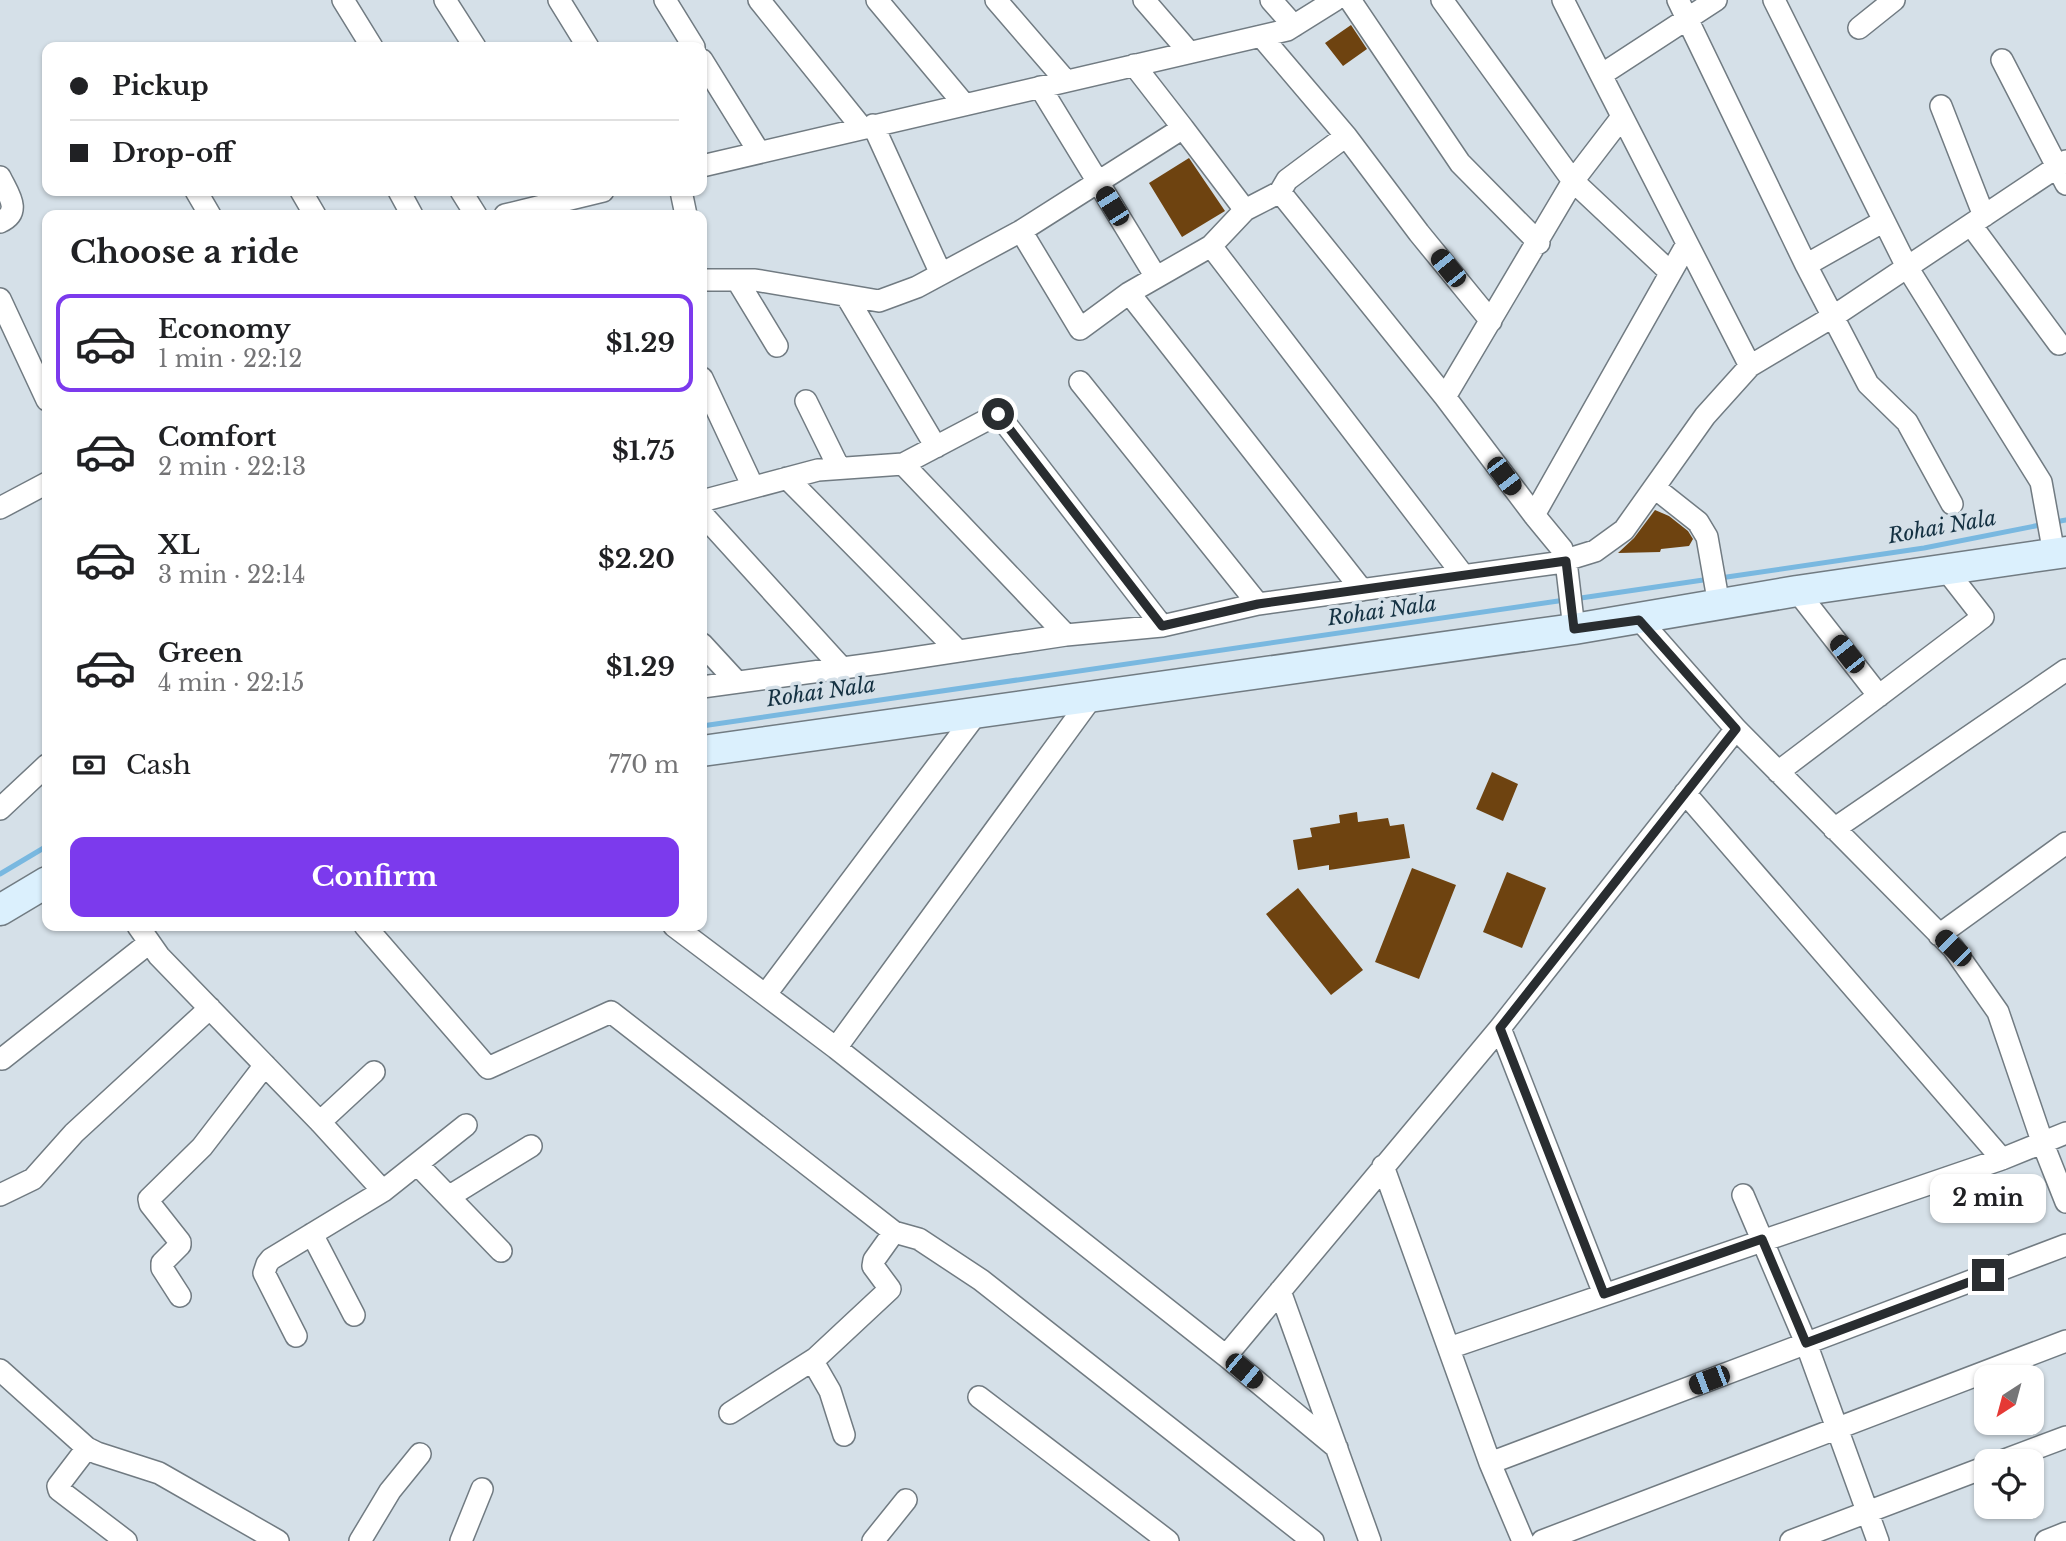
<!DOCTYPE html>
<html lang="en">
<head>
<meta charset="utf-8">
<style>
  :root { --surface:#fff; --page:#f2f2f2; --text:#202124; --muted:#757577; --line:#e0e0e0; --accent:#7c3aed }
  body { margin:0; font-family:"Libre Baskerville",serif; background:var(--page); color:var(--text); height:100vh; display:flex; flex-direction:column; font-size:26px; white-space:nowrap }
  * { box-sizing:border-box; margin:0 }
  p { font-size:23px; color:var(--muted) }
  .icon { flex:none; width:38px; height:38px; fill:none; stroke:currentColor; stroke-width:2; stroke-linecap:round; stroke-linejoin:round }
  .map { position:relative; flex:1; overflow:hidden }
  .drawer { position:absolute; left:42px; top:210px; width:665px; height:721px; display:flex; flex-direction:column; background:var(--surface); border-radius:14px; box-shadow:0 2px 5px #0004 }
  .drawer>* { flex:none }
  .top-card { position:absolute; left:42px; top:42px; width:665px; height:154px; border-radius:14px; box-shadow:0 2px 5px #0004; display:grid; align-content:center; height:154px; padding:0 28px; background:var(--surface) }
  .needle { width:46px; rotate:216deg }
  .tools { position:absolute; left:1974px; top:1365px; display:grid; gap:14px }
  .tools a { display:grid; place-items:center; width:70px; height:70px; border-radius:14px; background:var(--surface); box-shadow:0 2px 5px #0004; font-size:35px }
  .end { position:absolute; width:32px; height:32px; margin:-16px; border:9px solid #292d30; background:#fff; box-shadow:0 0 0 4px #fff }
  .from { border-radius:50% }
  .bubble { position:absolute; height:49px; border-radius:14px; background:var(--surface); box-shadow:0 2px 5px #0004; font-size:23px; font-weight:700; line-height:49px; text-align:center }
  .car { position:absolute; width:21px; height:42px; margin:-21px -10px; border-radius:9px; box-shadow:0 0 5px 2px #0007; background:linear-gradient(#222 24%,#8ab4d8 0 40%,#222 0 76%,#8ab4d8 0 86%,#222 0) }
  .top-card b { display:flex; align-items:center; gap:24px; height:66px; font-size:26px }
  .top-card b+b { border-top:2px solid var(--line) }
  .top-card i { width:18px; height:18px; background:var(--text) }
  ul { padding:0; list-style:none }
  li { display:flex; align-items:center; gap:21px; height:98px; margin:0 14px 10px; padding:0 14px; border:4px solid transparent; border-radius:14px }
  li div { flex:1 }
  li b { display:block; font-size:26px }
  li em { font-style:normal; font-weight:700 }
  li.active { border-color:var(--accent) }
  li>.icon { width:63px; height:63px; stroke-width:1.5 }
  h2 { padding:0 28px; font-size:32px; line-height:84px }
  .pay { display:flex; align-items:center; gap:18px; height:77px; padding:0 28px; font-size:26px }
  .pay p { margin-inline-start:auto }
  .button { display:flex; gap:14px; margin-top:auto; padding:14px 28px }
  .button a { flex:1; height:80px; border-radius:14px; background:var(--accent); color:#fff; font-size:28px; font-weight:700; line-height:80px; text-align:center }
  .map>svg:first-child { display:block }
  .lines { fill:none; stroke-linecap:round; stroke-linejoin:round }
  .stream { stroke:#79b8e0; stroke-width:5 }
  .building { fill:#6e4310 }
  .street-casing { stroke:#717b82; stroke-width:24 }
  .secondary-casing { stroke:#717b82; stroke-width:33 }
  .street { stroke:#fff; stroke-width:21 }
  .secondary { stroke:#dbf0fd; stroke-width:30 }
  .route { stroke:#292d30; stroke-width:9 }
  .labels { text-anchor:middle; stroke-width:7; stroke-linejoin:round; paint-order:stroke }
  .water-label { font-size:21px; font-style:italic; fill:#143142; stroke:#d5e0e8 }
</style>
</head>
<body>
<div class="map">
<svg width="2066" height="1541" viewBox="0 0 2066 1541">
  <rect width="100%" height="100%" fill="#d5e0e8"/>
  <g class="lines">
    <!-- stream -->
    <path class="stream" d="M 2055,522 L 2066,520
      M 1720,578 L 1924,548 L 2045,524
      M 1574,599 L 1710,579
      M 702,726 L 1565,600
      M 0,874 L 47,846"/>
  </g>
  <!-- building -->
  <path class="building" d="M 1351,25 L 1367,49 L 1343,66 L 1325,43 Z
    M 1189,158 L 1225,211 L 1182,237 L 1149,183 Z
    M 1655,510 L 1669,516 L 1688,531 L 1693,539 L 1689,546 L 1661,549 L 1660,552 L 1618,553 L 1634,538 Z
    M 1492,772 L 1518,784 L 1503,821 L 1476,809 Z
    M 1357,812 L 1358,822 L 1388,818 L 1390,826 L 1404,824 L 1410,858 L 1329,870 L 1329,865 L 1298,870 L 1293,840 L 1312,837 L 1310,828 L 1340,823 L 1339,815 Z
    M 1412,868 L 1456,885 L 1419,979 L 1375,962 Z
    M 1507,872 L 1546,888 L 1522,948 L 1483,932 Z
    M 1298,888 L 1363,970 L 1331,995 L 1266,914 Z"/>
  <g class="lines">
    <defs>
      <path id="street" d="M 343,0 L 372,47
        M 445,0 L 475,47
        M 559,0 L 588,47
        M 665,0 L 694,47
        M 759,0 L 862,128
        M 877,0 L 964,104
        M 996,0 L 1066,81
        M 1144,0 L 1189,52
        M 1271,0 L 1294,26
        M 1350,0 L 1460,163 L 1539,243
        M 1442,0 L 1573,181 L 1670,272
        M 1563,0 L 1601,75
        M 1678,0 L 1806,265 L 1868,384 L 1907,422 L 1952,504
        M 1716,0 L 1601,75 L 1750,366
        M 1774,0 L 1907,267 L 2041,482 L 2054,554
        M 1859,28 L 1894,0
        M 1261,36 L 1346,136 L 1419,233 L 1491,321
        M 702,60 L 759,152
        M 2002,60 L 2066,184
        M 1134,65 L 1183,128
        M 1040,87 L 1156,277
        M 1941,106 L 1984,216
        M 873,125 L 941,274
        M 702,166 L 1287,30 L 1335,0
        M 0,177 C 8,194 23,212 0,222
        M 196,191 L 210,215
        M 301,191 L 315,215
        M 399,191 L 412,215
        M 461,191 L 476,215
        M 681,191 L 686,215
        M 1280,192 L 1445,397
        M 1245,210 L 1183,128 L 1021,231 L 1080,329 L 1129,293 L 1211,246 L 1245,210 L 1280,192 L 1287,180 L 1346,136
        M 505,215 L 603,191
        M 1971,225 L 2059,344
        M 1211,246 L 1463,575
        M 1806,265 L 1884,221
        M 702,280 L 755,280 L 879,301 L 917,287 L 1021,231
        M 737,280 L 777,346
        M 1129,293 L 1362,590
        M 847,297 L 936,447
        M 0,299 L 47,400
        M 702,378 L 753,487
        M 1080,382 L 1258,604
        M 806,401 L 839,468
        M 903,464 L 998,414 L 1162,626
        M 787,478 L 958,651
        M 1655,488 L 1698,522 L 1707,537 L 1719,605
        M 702,501 L 818,470 L 903,464 L 1066,635
        M 0,508 L 47,483
        M 702,514 L 841,667
        M 1534,515 L 1687,244
        M 1797,591 L 1879,696
        M 1639,619 L 1736,729 L 1953,948 L 1998,1012 L 2043,1144 L 2066,1202
        M 1574,629 L 1566,561 L 1562,549 L 1534,515 L 1445,397 L 1573,181 L 1622,117
        M 702,644 L 737,682
        M 702,687 L 880,663 L 1066,635 L 1162,626 L 1258,604 L 1556,563 L 1595,551 L 1624,530 L 1705,416 L 1750,366 L 1834,316 L 2066,161
        M 1778,772 L 1983,617 L 1947,571
        M 1685,793 L 2002,1159
        M 0,809 L 47,765
        M 1834,829 L 2066,670
        M 138,926 L 159,956 L 320,1122 L 383,1191
        M 365,926 L 488,1068 L 611,1012 L 894,1232 L 919,1239 L 981,1280 L 1313,1541
        M 674,926 L 836,1048 L 1226,1356 L 1500,1028 L 1736,729
        M 1939,935 L 2066,843
        M 766,994 L 977,713
        M 1500,1028 L 1604,1294
        M 836,1048 L 1092,697
        M 2,1059 L 149,943
        M 320,1122 L 374,1072
        M 417,1164 L 501,1251
        M 1383,1166 L 1490,1463 L 1523,1541
        M 0,1195 L 33,1179 L 74,1133 L 210,1008
        M 1743,1195 L 1806,1343 L 1878,1541
        M 450,1196 L 531,1146
        M 312,1234 L 354,1315
        M 1280,1291 L 1370,1541
        M 180,1296 L 162,1268 L 162,1263 L 180,1245 L 180,1242 L 150,1204 L 149,1199 L 202,1147 L 265,1065
        M 296,1336 L 264,1273 L 267,1264 L 271,1259 L 383,1191 L 466,1125
        M 1449,1348 L 2002,1159 L 2066,1133
        M 1226,1356 L 1337,1448
        M 0,1370 L 87,1448 L 97,1453 L 159,1473 L 278,1541
        M 979,1397 L 1168,1541
        M 730,1413 L 816,1358
        M 844,1435 L 830,1391 L 815,1365 L 816,1358 L 890,1289 L 873,1266 L 874,1260 L 894,1232
        M 87,1448 L 58,1486 L 59,1490 L 126,1541
        M 2002,1461 L 2066,1437
        M 1490,1463 L 2066,1245
        M 360,1541 L 390,1491 L 420,1454
        M 461,1541 L 482,1489
        M 873,1541 L 906,1500
        M 1542,1541 L 2066,1341
        M 1791,1541 L 1986,1467
        M 2046,1541 L 2066,1533"/>
      <path id="secondary" d="M 702,751 L 1574,629 L 1797,591 L 2066,552
        M 0,910 L 47,882"/>
    </defs>
    <!-- street casing -->
    <use href="#street" class="street-casing"/>
    <!-- secondary casing -->
    <use href="#secondary" class="secondary-casing"/>
    <!-- street -->
    <use href="#street" class="street"/>
    <!-- secondary -->
    <use href="#secondary" class="secondary"/>
  </g>
  <g class="lines">
    <!-- route -->
    <path class="route" d="M 998,414 L 1162,626 L 1258,604 L 1566,561 L 1574,629 L 1639,620 L 1736,729 L 1500,1028 L 1604,1294 L 1762,1239 L 1806,1343 L 1988,1275"/>
  </g>
  <g class="labels">
    <!-- water labels -->
    <g class="water-label">
      <text transform="translate(1942 527) rotate(-10)" y="7">Rohai Nala</text>
      <text transform="translate(1382 611) rotate(-8)" y="7">Rohai Nala</text>
      <text transform="translate(821 692) rotate(-8)" y="7">Rohai Nala</text>
    </g>
  </g>
</svg>
<div class="tools">
<a><svg class="needle" viewBox="-14 -14 28 28"><path d="M0-13l5 13h-10z" fill="#e53935"/><path d="M0 13l5-13h-10z" fill="#757577"/></svg></a>
<a><svg class="icon" aria-label="locate" viewBox="0 0 24 24"><circle cx="12" cy="12" r="6"/><path d="M12 2v4M12 18v4M2 12h4M18 12h4"/></svg></a>
</div>
<i class="end from" style="left:998px;top:414px"></i>
<i class="end" style="left:1988px;top:1275px"></i>
<div class="bubble" style="left:1930px;top:1174px;width:116px">2 min</div>
<i class="car" style="left:1112px;top:206px;rotate:328deg"></i>
<i class="car" style="left:1448px;top:268px;rotate:321deg"></i>
<i class="car" style="left:1504px;top:476px;rotate:143deg"></i>
<i class="car" style="left:1847px;top:654px;rotate:322deg"></i>
<i class="car" style="left:1953px;top:948px;rotate:315deg"></i>
<i class="car" style="left:1244px;top:1371px;rotate:130deg"></i>
<i class="car" style="left:1709px;top:1380px;rotate:249deg"></i>
<div class="top-card">
<b><i class="from"></i>Pickup</b>
<b><i></i>Drop-off</b>
</div>
<section class="drawer">
<h2>Choose a ride</h2>
<ul>
<li class="active"><svg class="icon" aria-label="car" viewBox="0 0 24 24"><path d="M5 17H2v-5l4-1 3-4h7l3 4 3 1v5h-3M9 17h6M6 11h13"/><circle cx="7" cy="17" r="2"/><circle cx="17" cy="17" r="2"/></svg><div><b>Economy</b><p>1 min · 22:12</p></div><em>$1.29</em></li>
<li><svg class="icon" aria-label="car" viewBox="0 0 24 24"><path d="M5 17H2v-5l4-1 3-4h7l3 4 3 1v5h-3M9 17h6M6 11h13"/><circle cx="7" cy="17" r="2"/><circle cx="17" cy="17" r="2"/></svg><div><b>Comfort</b><p>2 min · 22:13</p></div><em>$1.75</em></li>
<li><svg class="icon" aria-label="car" viewBox="0 0 24 24"><path d="M5 17H2v-5l4-1 3-4h7l3 4 3 1v5h-3M9 17h6M6 11h13"/><circle cx="7" cy="17" r="2"/><circle cx="17" cy="17" r="2"/></svg><div><b>XL</b><p>3 min · 22:14</p></div><em>$2.20</em></li>
<li><svg class="icon" aria-label="car" viewBox="0 0 24 24"><path d="M5 17H2v-5l4-1 3-4h7l3 4 3 1v5h-3M9 17h6M6 11h13"/><circle cx="7" cy="17" r="2"/><circle cx="17" cy="17" r="2"/></svg><div><b>Green</b><p>4 min · 22:15</p></div><em>$1.29</em></li>
</ul>
<div class="pay"><svg class="icon" aria-label="cash" viewBox="0 0 24 24"><path d="M3 7h18v10H3z"/><circle cx="12" cy="12" r="2"/></svg>Cash<p>770 m</p></div>
<div class="button"><a>Confirm</a></div>
</section>
</div>
</body>
</html>
